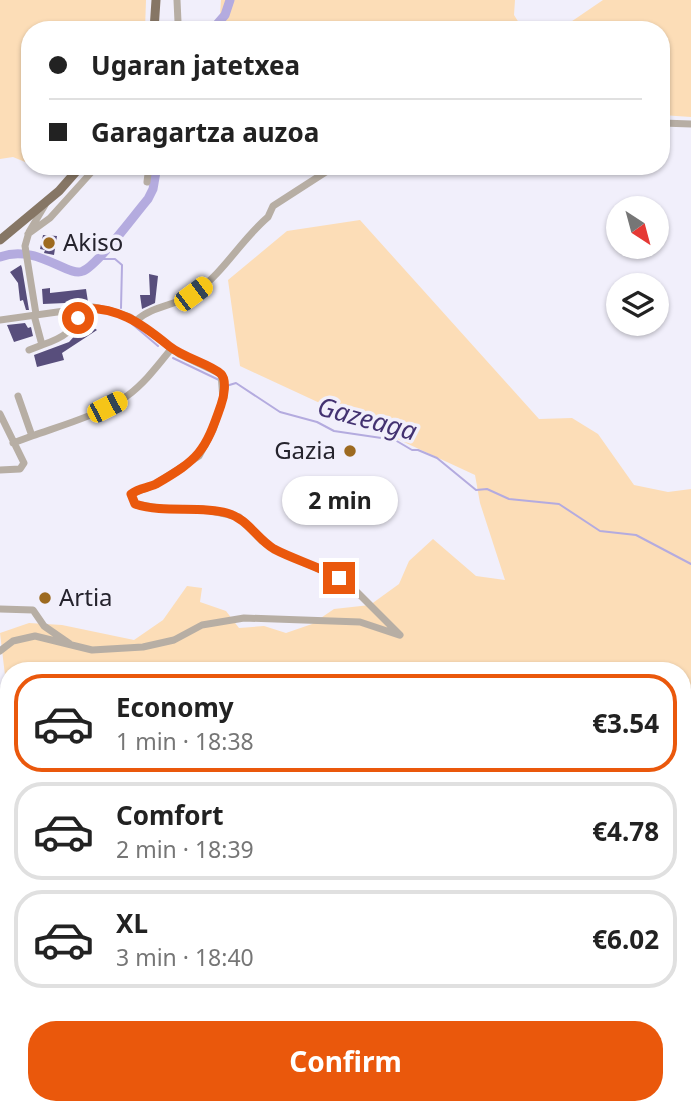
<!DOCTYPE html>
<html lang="en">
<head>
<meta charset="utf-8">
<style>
  :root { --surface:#fff; --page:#f2f2f2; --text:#222; --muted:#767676; --line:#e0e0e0; --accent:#ea580c }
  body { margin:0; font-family:"Noto Sans",sans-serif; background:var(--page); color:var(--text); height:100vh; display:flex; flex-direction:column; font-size:26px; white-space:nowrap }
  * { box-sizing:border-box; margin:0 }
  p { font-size:23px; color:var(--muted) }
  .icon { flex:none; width:38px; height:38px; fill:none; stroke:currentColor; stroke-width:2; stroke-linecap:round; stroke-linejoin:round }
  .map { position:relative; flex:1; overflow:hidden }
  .side { position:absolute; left:0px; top:662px; width:691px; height:453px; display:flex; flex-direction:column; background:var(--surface); border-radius:28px 28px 0 0; box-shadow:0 2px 5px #0004 }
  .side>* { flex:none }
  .hud { position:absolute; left:21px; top:21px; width:649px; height:154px; border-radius:28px; box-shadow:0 2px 5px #0004; display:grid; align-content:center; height:154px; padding:0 28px; background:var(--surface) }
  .needle { width:46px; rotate:144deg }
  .fabs { position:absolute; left:606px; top:196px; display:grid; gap:14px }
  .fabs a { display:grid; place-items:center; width:63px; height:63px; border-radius:50%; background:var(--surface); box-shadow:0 2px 5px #0004; font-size:35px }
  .end { position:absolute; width:32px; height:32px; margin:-16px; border:9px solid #ea580c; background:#fff; box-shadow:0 0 0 4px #fff }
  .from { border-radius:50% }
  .bubble { position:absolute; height:49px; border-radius:24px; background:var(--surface); box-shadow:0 2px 5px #0004; font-size:23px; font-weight:700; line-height:49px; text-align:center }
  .car { position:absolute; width:21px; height:42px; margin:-21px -10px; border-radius:9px; box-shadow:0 0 5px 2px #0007; background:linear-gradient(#f5c518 24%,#345 0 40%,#f5c518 0 76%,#345 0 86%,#f5c518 0) }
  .hud b { display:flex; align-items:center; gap:24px; height:66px; font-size:26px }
  .hud b+b { border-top:2px solid var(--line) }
  .hud i { width:18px; height:18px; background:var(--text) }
  ul { padding:12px 0 0; list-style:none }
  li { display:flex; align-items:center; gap:21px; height:98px; margin:0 14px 10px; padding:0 14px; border:4px solid var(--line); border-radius:28px }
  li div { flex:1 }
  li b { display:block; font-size:26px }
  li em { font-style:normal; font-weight:700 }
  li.current { border-color:var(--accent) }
  li>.icon { width:63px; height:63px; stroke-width:1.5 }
  .cta { display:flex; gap:14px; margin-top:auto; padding:14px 28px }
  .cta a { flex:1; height:80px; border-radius:28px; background:var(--accent); color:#fff; font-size:28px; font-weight:700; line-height:80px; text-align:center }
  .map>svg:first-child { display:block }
  .green { fill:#fcddb7 }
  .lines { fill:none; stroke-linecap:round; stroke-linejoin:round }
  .stream { stroke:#b4abdf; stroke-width:2 }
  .river { stroke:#b4abdf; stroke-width:9 }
  .building { fill:#584e7c }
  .minor { stroke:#b7aea4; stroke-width:7 }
  .major { stroke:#867665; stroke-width:9 }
  .route { stroke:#ea580c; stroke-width:9 }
  .poi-dot { fill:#9d6a20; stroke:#f1effb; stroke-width:2.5 }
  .labels { text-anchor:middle; stroke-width:7; stroke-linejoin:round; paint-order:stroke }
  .poi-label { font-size:24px; fill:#25232d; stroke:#f1effb; text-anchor:start }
  .water-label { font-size:26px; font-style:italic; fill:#433271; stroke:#f1effb }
</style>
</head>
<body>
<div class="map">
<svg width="691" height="1114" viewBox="0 0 691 1114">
  <rect width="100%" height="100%" fill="#f1effb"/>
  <!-- green -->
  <path class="green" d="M 0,0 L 146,0 L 145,30 L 30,30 L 30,164 L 13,157 L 0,159 Z
    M 221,0 L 515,0 L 514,15 L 521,26 L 548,30 L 219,30 Z
    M 603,0 L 691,0 L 691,117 L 662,115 L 662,30 L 559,30 Z
    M 360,220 L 539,419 L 572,418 L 598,434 L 634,485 L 668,492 L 691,489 L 691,1114 L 567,1114 L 564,1106 L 682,1106 L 682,670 L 9,670 L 9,709 L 0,633 L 29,623 L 62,625 L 134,640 L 163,620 L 187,586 L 202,588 L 200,602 L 226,611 L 239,628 L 264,626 L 286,633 L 312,624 L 334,609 L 370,605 L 399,584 L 409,561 L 433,539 L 476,576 L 505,580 L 480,503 L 475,475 L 240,366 L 228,280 L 287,231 Z
    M 9,808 L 9,1021 L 0,1057 L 0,819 Z
    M 404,1106 L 482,1106 L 478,1114 L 406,1114 Z"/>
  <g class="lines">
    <!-- stream -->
    <path class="stream" d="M 97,259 L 115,259 L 122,265 L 121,308
      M 131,323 L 158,346
      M 173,358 L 219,380
      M 226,386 L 236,383 L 280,412 L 317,422 L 334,431 L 395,440 L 412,450 L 418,450 L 437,458 L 476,490 L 487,489 L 509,499 L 559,504 L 600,531 L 636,535 L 691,564"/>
    <!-- river -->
    <path class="river" d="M 212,30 L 225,15 L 230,0
      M 0,257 C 36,243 68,278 83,271 C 98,265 135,214 148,199 L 153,189 L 157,166"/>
  </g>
  <!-- building -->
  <path class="building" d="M 43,235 L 57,236 L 54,255 L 44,253 L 45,250 L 40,249 Z
    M 21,265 L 22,268 L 29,310 L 26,310 L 23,300 L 20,301 L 18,283 L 10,272 Z
    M 149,274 L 158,276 L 155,303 L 142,309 L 140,295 L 150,295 Z
    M 50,288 L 50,293 L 86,289 L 88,302 L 43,304 L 42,289 Z
    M 87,316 L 97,318 L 94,328 L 97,330 L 62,353 L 64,360 L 37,367 L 34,355 L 69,342 L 81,329 Z
    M 25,323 L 28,328 L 31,327 L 33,336 L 14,342 L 7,325 Z"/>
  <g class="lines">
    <!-- minor -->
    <path class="minor" d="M 177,0 L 178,22 L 181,30
      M 662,123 L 691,124
      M 147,182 L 149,166
      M 28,234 L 50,218 L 97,166
      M 36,314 L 25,246 L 29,232 L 45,205
      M 34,315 L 42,345 C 60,339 79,330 78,309
      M 0,320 L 93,307 L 112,311 L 130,317 L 179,354 L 221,374 L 223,399 L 213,430 L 199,456 L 152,486 L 131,494 L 135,504 L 165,509 L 202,509 L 239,517 L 262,541 L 276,550 L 339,578 L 354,589 L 400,635
      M 137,320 C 153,305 178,306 196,292 C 224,272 241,240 268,217 L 273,206 L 335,166
      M 29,350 L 42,345
      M 0,414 L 24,463 L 20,469 L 0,470
      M 32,436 C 63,425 99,415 127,396 C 145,383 158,365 172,348
      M 13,443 L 32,436 L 18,396
      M 0,609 L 33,610 L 44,626 L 70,644
      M 0,651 L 13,641 L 35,636 L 92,650 L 143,647 L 174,640 L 202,625 L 244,618 L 360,622 L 399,635
      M 0,881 L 9,881
      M 272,1106 L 282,1111 L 292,1106
      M 62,1110 L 69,1114
      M 174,1114 L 180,1106
      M 321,1114 L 331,1106"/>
    <!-- major -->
    <path class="major" d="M 154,30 L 156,0
      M 0,240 L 59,191 L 81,166"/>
  </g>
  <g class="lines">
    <!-- route -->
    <path class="route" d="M 78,318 L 78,309 C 116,305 141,323 169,346 C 184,358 210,364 221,374 C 227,380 224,397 221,405 C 205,452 199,459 156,484 C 148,488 139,488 131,494 L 135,504 C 165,514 197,505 227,513 C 248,519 256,538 274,549 C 295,560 318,566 339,578"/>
  </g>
  <!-- markers -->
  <g class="poi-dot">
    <circle cx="49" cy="243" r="7"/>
    <circle cx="350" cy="451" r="7"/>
    <circle cx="45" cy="598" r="7"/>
  </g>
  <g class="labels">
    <!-- poi labels -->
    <g class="poi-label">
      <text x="63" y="251">Akiso</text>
      <text x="336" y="459" text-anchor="end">Gazia</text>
      <text x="59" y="606">Artia</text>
    </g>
    <!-- water labels -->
    <g class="water-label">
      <text transform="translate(367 419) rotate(15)" y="9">Gazeaga</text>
    </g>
  </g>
</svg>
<div class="fabs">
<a><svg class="needle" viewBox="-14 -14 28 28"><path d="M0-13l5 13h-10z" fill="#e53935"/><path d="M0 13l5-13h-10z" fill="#767676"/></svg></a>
<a><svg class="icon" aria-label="layers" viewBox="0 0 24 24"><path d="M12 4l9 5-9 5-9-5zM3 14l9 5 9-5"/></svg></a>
</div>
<i class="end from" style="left:78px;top:318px"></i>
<i class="end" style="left:339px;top:578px"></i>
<div class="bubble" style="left:282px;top:476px;width:116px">2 min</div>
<i class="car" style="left:193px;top:294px;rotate:53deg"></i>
<i class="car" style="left:107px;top:407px;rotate:63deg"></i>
<div class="hud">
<b><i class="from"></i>Ugaran jatetxea</b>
<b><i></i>Garagartza auzoa</b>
</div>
<section class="side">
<ul>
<li class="current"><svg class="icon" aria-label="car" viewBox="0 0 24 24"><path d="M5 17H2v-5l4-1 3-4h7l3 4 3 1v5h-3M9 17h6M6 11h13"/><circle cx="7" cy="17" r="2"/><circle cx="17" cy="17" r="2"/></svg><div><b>Economy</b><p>1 min · 18:38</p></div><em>€3.54</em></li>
<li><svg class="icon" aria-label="car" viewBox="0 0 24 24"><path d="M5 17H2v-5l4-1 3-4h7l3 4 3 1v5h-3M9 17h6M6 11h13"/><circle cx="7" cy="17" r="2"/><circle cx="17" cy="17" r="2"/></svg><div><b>Comfort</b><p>2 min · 18:39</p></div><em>€4.78</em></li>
<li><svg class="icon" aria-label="car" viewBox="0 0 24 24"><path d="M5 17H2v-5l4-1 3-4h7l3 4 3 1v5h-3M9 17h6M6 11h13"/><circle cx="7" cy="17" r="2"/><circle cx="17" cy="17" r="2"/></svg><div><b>XL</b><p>3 min · 18:40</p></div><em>€6.02</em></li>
</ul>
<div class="cta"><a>Confirm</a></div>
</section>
</div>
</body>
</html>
